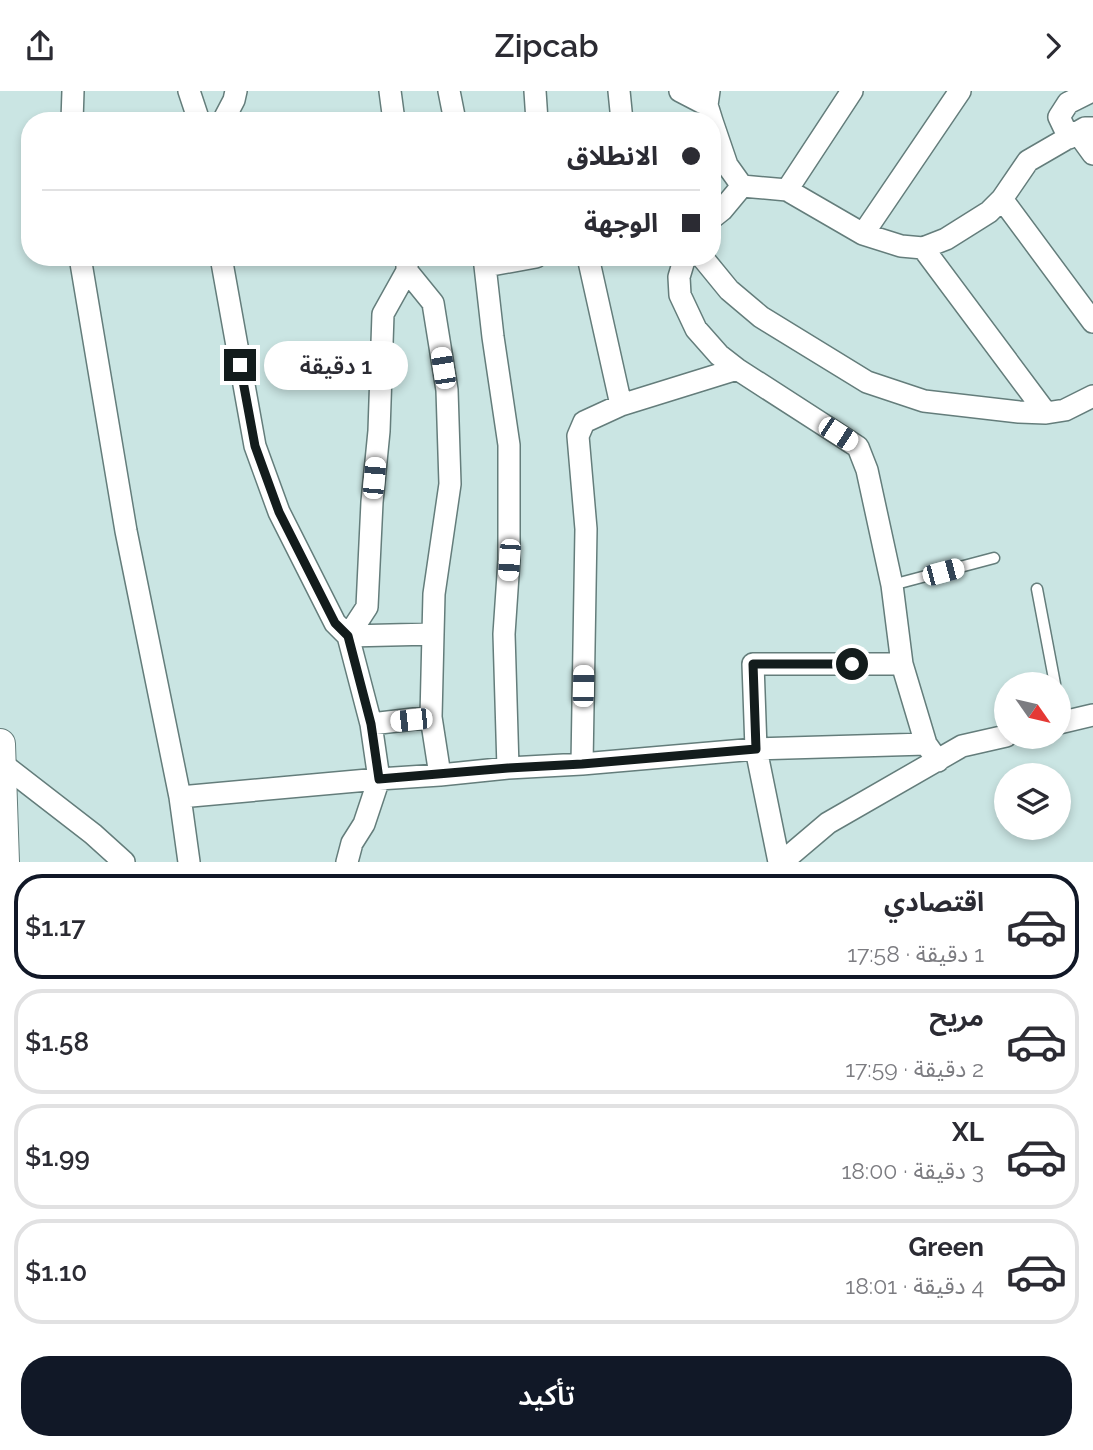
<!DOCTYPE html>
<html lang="ar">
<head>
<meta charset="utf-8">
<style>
  :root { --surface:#fff; --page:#f7f7f7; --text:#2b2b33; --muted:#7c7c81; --line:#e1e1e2; --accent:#111827 }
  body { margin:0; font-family:Raleway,"Noto Sans Arabic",sans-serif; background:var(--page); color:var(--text); direction:rtl; height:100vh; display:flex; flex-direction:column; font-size:26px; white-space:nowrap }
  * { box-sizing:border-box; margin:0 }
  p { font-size:23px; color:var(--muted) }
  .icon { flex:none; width:38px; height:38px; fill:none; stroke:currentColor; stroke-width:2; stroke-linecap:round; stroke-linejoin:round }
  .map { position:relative; height:771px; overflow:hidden; direction:ltr }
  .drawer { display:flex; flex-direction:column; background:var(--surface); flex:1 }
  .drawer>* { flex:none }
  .hud { position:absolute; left:21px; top:21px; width:700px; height:154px; border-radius:28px; box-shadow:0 4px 10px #0003; direction:rtl; display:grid; align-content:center; height:154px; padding:0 21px; background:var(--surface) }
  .needle { width:46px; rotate:124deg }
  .buttons { position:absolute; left:994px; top:581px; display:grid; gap:14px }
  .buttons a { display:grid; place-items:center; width:77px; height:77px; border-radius:50%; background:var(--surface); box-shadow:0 4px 10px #0003; font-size:35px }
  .end { position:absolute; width:32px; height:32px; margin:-16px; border:9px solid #131c1c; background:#fff; box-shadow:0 0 0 4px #fff }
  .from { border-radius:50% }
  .bubble { position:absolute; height:49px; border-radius:24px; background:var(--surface); box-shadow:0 4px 10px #0003; font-size:23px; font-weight:600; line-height:49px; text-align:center; direction:rtl }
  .car { position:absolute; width:21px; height:42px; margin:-21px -10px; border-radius:9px; box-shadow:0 0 5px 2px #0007; background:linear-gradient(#fff 24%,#345 0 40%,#fff 0 76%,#345 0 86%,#fff 0) }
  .hud b { display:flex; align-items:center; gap:24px; height:66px; font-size:26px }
  .hud b+b { border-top:2px solid var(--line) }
  .hud i { width:18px; height:18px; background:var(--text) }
  ul { padding:12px 0 0; list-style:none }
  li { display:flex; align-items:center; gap:21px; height:105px; margin:0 14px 10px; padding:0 7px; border:4px solid var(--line); border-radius:28px }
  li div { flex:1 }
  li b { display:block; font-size:26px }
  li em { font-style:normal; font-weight:600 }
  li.selected { border-color:var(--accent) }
  li>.icon { width:63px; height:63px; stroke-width:1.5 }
  .cta { display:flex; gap:14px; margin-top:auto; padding:14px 21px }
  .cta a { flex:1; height:80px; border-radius:28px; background:var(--accent); color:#fff; font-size:28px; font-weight:600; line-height:80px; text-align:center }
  header { display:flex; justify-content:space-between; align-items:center; height:91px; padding:0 21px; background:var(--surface); font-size:32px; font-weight:600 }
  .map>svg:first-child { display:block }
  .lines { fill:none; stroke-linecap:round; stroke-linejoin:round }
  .service-casing { stroke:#647d7b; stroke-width:13 }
  .minor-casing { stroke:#647d7b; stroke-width:24 }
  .secondary-casing { stroke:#647d7b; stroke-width:32 }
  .service { stroke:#fff; stroke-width:10 }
  .minor { stroke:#fff; stroke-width:21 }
  .secondary { stroke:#fff; stroke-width:30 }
  .route { stroke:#131c1c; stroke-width:9 }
</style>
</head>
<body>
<header><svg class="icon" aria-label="forward" viewBox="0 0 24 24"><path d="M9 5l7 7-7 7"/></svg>Zipcab<svg class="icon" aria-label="share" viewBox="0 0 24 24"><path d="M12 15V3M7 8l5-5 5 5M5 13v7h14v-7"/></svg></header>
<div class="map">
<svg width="1093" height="771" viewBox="0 0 1093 771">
  <rect width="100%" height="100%" fill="#cae5e3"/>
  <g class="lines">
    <defs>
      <path id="service" d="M 892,494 L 994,467
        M 1037,498 L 1055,593
        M 1059,614 L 1062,632"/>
      <path id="minor" d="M 189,0 L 199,30
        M 390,0 L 394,30
        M 449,0 L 455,30
        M 535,0 L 537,30
        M 619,0 L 622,30
        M 680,0 L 707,14
        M 709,0 L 707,14 L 712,30
        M 72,30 L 73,0
        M 223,30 L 234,9 L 236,0
        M 712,30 L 727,74 L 742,95 L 722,119 L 712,127
        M 1077,41 L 1093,63
        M 1069,47 L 1059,26 L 1068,12 L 1092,0
        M 742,95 L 787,99 L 863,143 L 901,155 L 923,157 L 946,148 L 989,121 L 1002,108 L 1028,70 L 1085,37 L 1093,37
        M 787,99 L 852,0
        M 1002,108 L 1093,231
        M 863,143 L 960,0
        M 923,157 L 1046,322
        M 80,166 L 126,440 L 180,706 L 189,771
        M 221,166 L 255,355 L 279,421 L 335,532 L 348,545 L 371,633 L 379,688 L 364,733 L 352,752 L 347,771
        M 407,166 L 407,180 L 433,212 L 447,299 L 450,393 L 434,503 L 433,543 L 431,626 L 440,684
        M 484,166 L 493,246 L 509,354 L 509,469 L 504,543 L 508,677
        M 588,166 L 621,314
        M 685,166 L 679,186 L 680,204 L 696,238 L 719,264 L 737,278 L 858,356 L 867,379 L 892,494 L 902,573 L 926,653 L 938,670
        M 702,166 L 729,199 L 761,226 L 867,291 L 924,310 L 1019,321 L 1046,322 L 1065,319 L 1093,305
        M 486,175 L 536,166
        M 348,545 L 367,516 L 372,411 L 379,340 L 383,223 L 407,180
        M 348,545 L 433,543
        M 1059,632 L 1093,624
        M 371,633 L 431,626
        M 0,671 L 93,743 L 124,771
        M 582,673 L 586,438 L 578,345 L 584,331 L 621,314 L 737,278
        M 180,706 L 379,688 L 440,684 L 508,677 L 582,673 L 756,658 L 926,653
        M 779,771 L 756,658 L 753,573 L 902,573
        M 782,771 L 828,732 L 962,655 L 1006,645"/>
      <path id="secondary" d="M 0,653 L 4,771"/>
    </defs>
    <!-- service casing -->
    <use href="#service" class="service-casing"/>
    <!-- minor casing -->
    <use href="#minor" class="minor-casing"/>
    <!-- secondary casing -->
    <use href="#secondary" class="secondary-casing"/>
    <!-- service -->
    <use href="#service" class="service"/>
    <!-- minor -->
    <use href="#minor" class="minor"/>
    <!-- secondary -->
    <use href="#secondary" class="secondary"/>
  </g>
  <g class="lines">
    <!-- route -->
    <path class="route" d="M 240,274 L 255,355 L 279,421 L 335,532 L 348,545 L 371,633 L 379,688 L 508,677 L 582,673 L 756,658 L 753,573 L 852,573"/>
  </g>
</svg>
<div class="buttons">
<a><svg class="needle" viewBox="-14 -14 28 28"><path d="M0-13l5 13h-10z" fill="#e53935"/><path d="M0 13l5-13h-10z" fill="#7c7c81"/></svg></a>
<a><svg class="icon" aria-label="layers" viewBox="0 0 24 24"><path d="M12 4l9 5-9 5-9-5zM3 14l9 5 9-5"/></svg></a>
</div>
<i class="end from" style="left:852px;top:573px"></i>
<i class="end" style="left:240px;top:274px"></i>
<div class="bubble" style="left:264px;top:250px;width:144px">1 دقيقة</div>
<i class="car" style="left:443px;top:277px;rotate:351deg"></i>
<i class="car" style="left:838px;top:343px;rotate:123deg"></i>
<i class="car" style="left:374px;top:387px;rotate:5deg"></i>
<i class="car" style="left:509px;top:469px;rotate:184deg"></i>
<i class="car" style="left:943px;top:481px;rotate:75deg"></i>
<i class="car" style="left:583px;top:595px;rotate:1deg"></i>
<i class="car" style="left:411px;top:629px;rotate:264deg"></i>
<div class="hud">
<b><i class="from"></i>الانطلاق</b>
<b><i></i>الوجهة</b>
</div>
</div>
<section class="drawer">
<ul>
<li class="selected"><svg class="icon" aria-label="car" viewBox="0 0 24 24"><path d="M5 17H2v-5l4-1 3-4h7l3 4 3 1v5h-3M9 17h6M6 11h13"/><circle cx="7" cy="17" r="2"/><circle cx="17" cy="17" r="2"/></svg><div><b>اقتصادي</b><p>1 دقيقة · 17:58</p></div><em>$1.17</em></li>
<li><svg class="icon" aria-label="car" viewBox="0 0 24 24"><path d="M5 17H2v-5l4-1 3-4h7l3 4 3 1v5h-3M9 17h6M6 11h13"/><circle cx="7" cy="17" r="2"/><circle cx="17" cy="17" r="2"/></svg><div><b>مريح</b><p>2 دقيقة · 17:59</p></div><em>$1.58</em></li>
<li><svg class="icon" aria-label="car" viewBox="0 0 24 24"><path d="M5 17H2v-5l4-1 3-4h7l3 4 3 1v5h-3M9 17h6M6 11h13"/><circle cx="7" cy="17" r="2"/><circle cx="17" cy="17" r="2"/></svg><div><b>XL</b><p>3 دقيقة · 18:00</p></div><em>$1.99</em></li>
<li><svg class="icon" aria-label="car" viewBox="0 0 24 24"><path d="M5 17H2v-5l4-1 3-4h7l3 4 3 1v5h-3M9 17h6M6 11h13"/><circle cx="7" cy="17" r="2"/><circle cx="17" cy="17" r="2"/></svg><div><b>Green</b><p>4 دقيقة · 18:01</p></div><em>$1.10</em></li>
</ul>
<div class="cta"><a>تأكيد</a></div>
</section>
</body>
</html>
